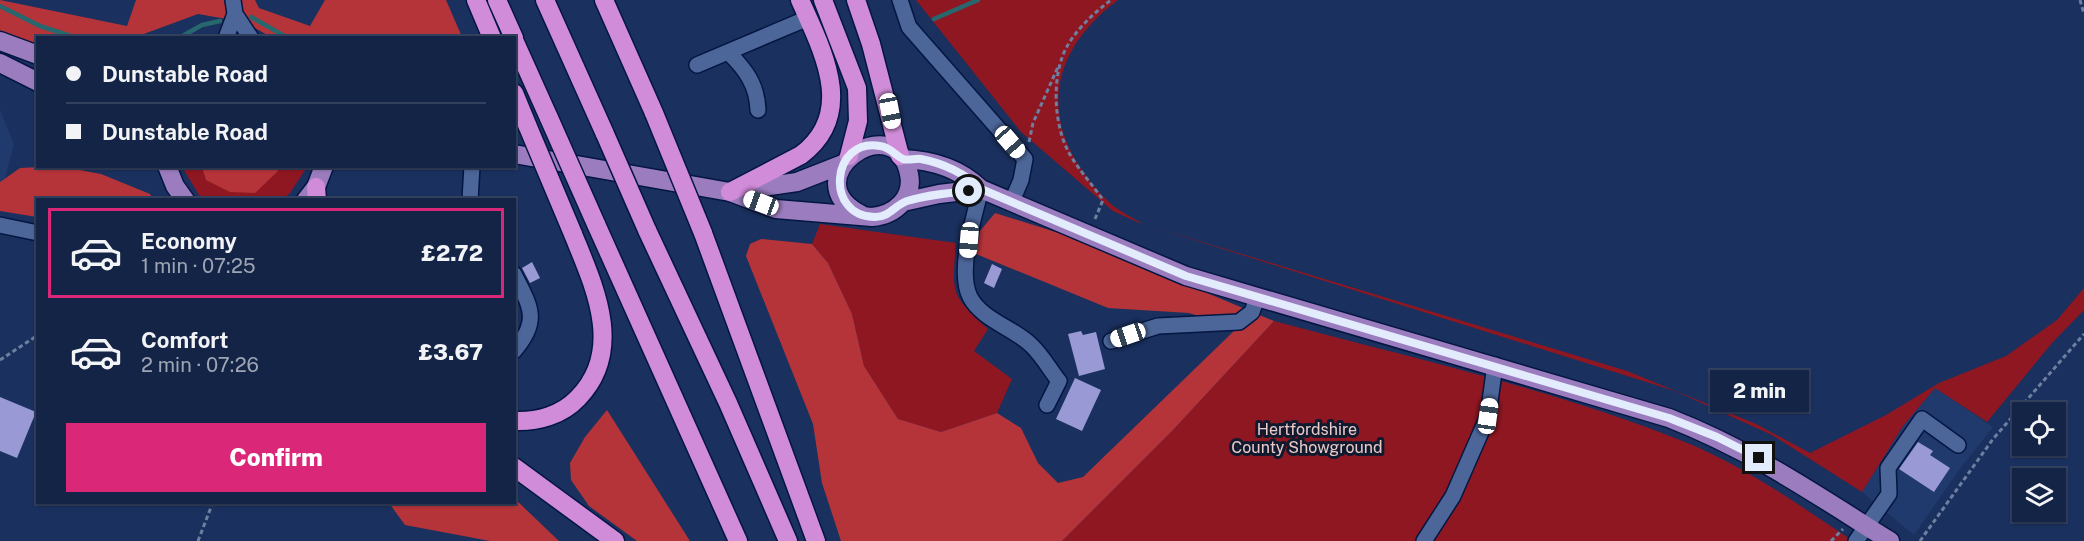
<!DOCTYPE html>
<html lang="en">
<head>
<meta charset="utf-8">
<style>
  :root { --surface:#142446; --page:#1d2c4d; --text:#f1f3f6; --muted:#9da4b3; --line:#33415f; --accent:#db2777 }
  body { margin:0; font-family:"Public Sans",sans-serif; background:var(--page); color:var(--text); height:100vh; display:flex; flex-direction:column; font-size:22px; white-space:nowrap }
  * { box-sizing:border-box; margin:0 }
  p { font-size:20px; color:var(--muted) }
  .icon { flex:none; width:33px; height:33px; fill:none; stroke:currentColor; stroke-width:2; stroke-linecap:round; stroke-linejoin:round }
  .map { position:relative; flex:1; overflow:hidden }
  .sheet { position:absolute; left:36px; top:198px; width:480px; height:306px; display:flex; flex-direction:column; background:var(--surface); border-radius:0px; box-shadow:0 2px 4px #0004,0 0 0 2px var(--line) }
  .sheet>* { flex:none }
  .guide { position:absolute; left:36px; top:36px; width:480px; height:132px; border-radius:0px; box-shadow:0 2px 4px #0004,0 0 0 2px var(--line); display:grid; align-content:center; height:132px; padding:0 30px; background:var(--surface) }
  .tools { position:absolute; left:2012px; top:402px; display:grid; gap:12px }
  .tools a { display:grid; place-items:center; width:54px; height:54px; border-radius:0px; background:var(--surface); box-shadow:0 2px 4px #0004,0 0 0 2px var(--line); font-size:30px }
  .end { position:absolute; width:27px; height:27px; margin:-14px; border:8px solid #e2ecfd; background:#111; box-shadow:0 0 0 3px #111 }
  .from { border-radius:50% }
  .bubble { position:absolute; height:42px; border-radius:0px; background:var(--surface); box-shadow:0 2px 4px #0004,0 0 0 2px var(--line); font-size:20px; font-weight:800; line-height:42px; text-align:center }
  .car { position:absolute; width:18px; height:36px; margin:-18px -9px; border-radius:8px; box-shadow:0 0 4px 2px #0007; background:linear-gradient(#fff 24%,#345 0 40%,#fff 0 76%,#345 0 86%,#fff 0) }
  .guide b { display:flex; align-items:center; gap:21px; height:57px; font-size:22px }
  .guide b+b { border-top:2px solid var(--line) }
  .guide i { width:15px; height:15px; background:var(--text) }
  ul { padding:10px 0 0; list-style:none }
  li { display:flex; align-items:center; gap:18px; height:90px; margin:0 12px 9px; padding:0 18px; border:3px solid transparent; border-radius:0px }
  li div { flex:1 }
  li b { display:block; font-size:22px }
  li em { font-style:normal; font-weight:800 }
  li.on { border-color:var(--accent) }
  li>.icon { width:54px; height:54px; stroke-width:1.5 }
  .cta { display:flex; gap:12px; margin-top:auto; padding:12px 30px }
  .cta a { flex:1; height:69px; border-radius:0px; background:var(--accent); color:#fff; font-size:24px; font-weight:800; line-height:69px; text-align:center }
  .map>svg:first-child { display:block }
  .built { fill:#213a6e }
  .green { fill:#8f1722 }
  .forest { fill:#b53439 }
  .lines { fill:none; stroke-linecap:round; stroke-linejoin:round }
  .stream { stroke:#27686e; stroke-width:4.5 }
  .building { fill:#999ad5 }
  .minor-casing { stroke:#041642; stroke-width:18 }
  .major-casing { stroke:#041642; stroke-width:21 }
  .highway-casing { stroke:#041642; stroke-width:21 }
  .path { stroke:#6e7fa0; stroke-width:3; stroke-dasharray:4.5 3; stroke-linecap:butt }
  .minor { stroke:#4c6699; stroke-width:15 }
  .major { stroke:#9b7dbf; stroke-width:18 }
  .highway { stroke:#d08cd8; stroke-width:18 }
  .highway-bridge-casing { stroke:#041642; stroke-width:21; stroke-linecap:butt }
  .highway-bridge { stroke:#d08cd8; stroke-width:18 }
  .route { stroke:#e2ecfd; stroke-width:8 }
  .labels { text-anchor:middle; stroke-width:6; stroke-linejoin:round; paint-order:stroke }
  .park-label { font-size:16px; fill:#eccac8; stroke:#101a2f }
</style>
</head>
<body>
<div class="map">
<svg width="2084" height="541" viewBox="0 0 2084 541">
  <rect width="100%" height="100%" fill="#1a305e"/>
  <!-- built -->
  <path class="built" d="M 0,110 L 14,144 L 5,178 L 0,182 Z
    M 1935,388 L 1993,427 L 1959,470 L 1914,535 L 1862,492 L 1903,426 Z"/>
  <!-- green -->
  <path class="green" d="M 916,0 L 1118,0 C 1038,60 1041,138 1112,205 C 1121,212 1133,218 1143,224 L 1627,371 L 1756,424 L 1810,453 L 1886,415 L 1939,383 L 2006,356 L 2057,320 L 2084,288 L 2084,310 L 2052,343 L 1987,422 L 1935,388 L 1903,426 L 1862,492 L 1772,435 L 1675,391 L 1137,222 L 1113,211 L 1021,132 Z
    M 182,167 L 307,167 L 290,193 L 282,200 L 207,199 L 199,195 Z
    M 820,224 L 956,243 C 952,294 950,294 988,329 L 974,351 L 1012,379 L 997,413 L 941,432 L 898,419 L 864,366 L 852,314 L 828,263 L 812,244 Z
    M 1274,321 C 1411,358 1553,389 1685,442 C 1746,467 1799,505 1853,541 L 1062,541 L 1173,430 Z"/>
  <!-- forest -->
  <path class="forest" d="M 0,0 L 127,26 L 136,0 L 255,0 L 259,8 L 310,26 L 325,0 L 446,0 L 462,37 L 271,37 L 244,22 L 198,14 L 141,35 L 140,37 L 38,38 L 37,46 L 0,32 Z
    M 59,166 L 101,174 L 150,194 L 153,199 L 38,200 L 37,217 L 0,211 L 0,182 L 20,168 Z
    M 202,167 L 202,166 L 279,167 L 277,172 L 255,193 L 230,192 L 206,180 Z
    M 995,213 L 1081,240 L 1274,321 L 1173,430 L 1062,541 L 841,541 L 822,483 L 813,424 L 746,256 L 750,244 L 761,239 L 812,244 L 828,263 L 852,314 L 864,366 L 898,419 L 941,432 L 997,413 L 1021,428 L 1038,463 L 1058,483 L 1083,477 L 1237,328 L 1189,313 L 1108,308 L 976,254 L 980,231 Z
    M 607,410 L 690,541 L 637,541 L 589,506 L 571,480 L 570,463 L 585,437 Z
    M 515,499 L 559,541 L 490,541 L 405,525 L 389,503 L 514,502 Z"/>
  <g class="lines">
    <!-- stream -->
    <path class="stream" d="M 0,6 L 40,26 L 77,38
      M 251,17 L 288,38
      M 934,19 L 978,0
      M 179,38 L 202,25 L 220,21"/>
  </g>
  <!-- building -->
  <path class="building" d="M 532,262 L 540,278 L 530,283 L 522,268 Z
    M 992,264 L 1002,269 L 994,288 L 984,283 Z
    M 1081,331 L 1083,335 L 1096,332 L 1105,369 L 1079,376 L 1068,334 Z
    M 1075,378 L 1101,390 L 1082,431 L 1056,419 Z
    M 0,397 L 36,412 L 17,458 L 0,451 Z
    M 1918,442 L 1933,451 L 1930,455 L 1950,468 L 1934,492 L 1899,469 Z"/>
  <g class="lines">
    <defs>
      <path id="minor" d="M 233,0 L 235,14 L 251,38
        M 900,0 L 909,27 L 1025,159 L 1021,180 L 1012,201
        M 226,38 L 235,14
        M 729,53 C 746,70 757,85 758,110
        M 697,65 L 808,18
        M 981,189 C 974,217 957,271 970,297 C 982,320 1014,328 1031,345 C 1042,355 1050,370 1059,381 L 1047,405
        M 470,200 L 472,166
        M 0,225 L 38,233
        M 514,274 C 530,306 541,320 514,351
        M 1111,341 L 1158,326 L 1239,322 L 1252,312 L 1257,298
        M 1424,541 L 1453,496 L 1488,416 L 1495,365
        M 1856,541 L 1889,494 L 1888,468 L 1922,419 L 1958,445"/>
      <path id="major" d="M 0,41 L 38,55
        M 0,63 L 38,82
        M 514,154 L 730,192 L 776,209 L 872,217 C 895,215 914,198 909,174 C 895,104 790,179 862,215
        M 903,159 C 932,160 960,169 981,189 L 1186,276 L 1669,418 C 1753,451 1815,494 1890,541
        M 167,166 L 175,186 L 185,200
        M 735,191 L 797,182 L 843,164
        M 306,200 L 316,187 L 324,166
        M 903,202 L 939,194 L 981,189"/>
      <path id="highway" d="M 476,0 L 492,38
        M 497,0 L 514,38
        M 545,0 L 605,134
        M 604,0 L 654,113
        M 823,0 L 857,88 L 858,121 L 849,156
        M 856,0 L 871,44 L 900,156
        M 514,40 L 549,118
        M 514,93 L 528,127
        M 316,187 L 317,200
        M 730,192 L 801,155 C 857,113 822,50 800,0
        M 596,224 L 738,541
        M 647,230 L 728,403 L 788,541
        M 703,233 L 816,541
        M 514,421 C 538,422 562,415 578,398 C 625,350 594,286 573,234
        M 514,467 L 615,541"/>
    </defs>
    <!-- minor casing -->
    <use href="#minor" class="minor-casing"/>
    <!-- major casing -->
    <use href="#major" class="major-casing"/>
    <!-- highway casing -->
    <use href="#highway" class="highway-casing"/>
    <!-- path -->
    <path class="path" d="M 2080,0 L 2084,14
      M 1029,142 L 1033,123 L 1058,67
      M 1095,219 L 1103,200 C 1092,184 1077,168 1068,151 C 1053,122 1051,71 1069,43 C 1080,26 1095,12 1111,0
      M 0,360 L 38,335
      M 198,541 L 213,502
      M 1831,541 L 1843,529
      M 1920,541 L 1993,439 L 2084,334"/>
    <!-- minor -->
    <use href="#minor" class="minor"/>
    <!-- major -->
    <use href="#major" class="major"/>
    <!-- highway -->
    <use href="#highway" class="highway"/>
    <defs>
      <path id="highway-bridge" d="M 654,113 L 703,233
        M 549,118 L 596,224
        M 528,127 L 573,234
        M 605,134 L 647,230"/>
    </defs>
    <!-- highway-bridge casing -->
    <use href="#highway-bridge" class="highway-bridge-casing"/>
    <!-- highway-bridge -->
    <use href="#highway-bridge" class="highway-bridge"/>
  </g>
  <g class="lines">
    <!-- route -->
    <path class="route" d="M 969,191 C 948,193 927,195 907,201 C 895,205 890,217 875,217 C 824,217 831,137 880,146 C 890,147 895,155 903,159 C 908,161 916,158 921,159 C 943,163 966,174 981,189 L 1186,276 L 1669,418 L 1717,437 L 1759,458"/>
  </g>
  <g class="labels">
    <!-- park labels -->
    <g class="park-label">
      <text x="1307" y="435">Hertfordshire<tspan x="1307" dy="18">County Showground</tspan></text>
    </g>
  </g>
</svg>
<div class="tools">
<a><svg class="icon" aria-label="locate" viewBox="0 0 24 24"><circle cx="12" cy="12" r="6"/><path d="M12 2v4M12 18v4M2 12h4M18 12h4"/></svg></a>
<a><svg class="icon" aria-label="layers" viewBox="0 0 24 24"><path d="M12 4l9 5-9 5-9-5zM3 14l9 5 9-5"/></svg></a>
</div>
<i class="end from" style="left:969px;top:191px"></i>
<i class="end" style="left:1759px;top:458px"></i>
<div class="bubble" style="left:1710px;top:370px;width:99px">2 min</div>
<i class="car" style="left:890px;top:111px;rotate:169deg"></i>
<i class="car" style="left:1010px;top:142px;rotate:139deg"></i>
<i class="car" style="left:761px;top:203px;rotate:290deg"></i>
<i class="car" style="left:969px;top:240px;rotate:185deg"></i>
<i class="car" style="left:1128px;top:335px;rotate:251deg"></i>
<i class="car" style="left:1488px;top:416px;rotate:8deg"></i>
<div class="guide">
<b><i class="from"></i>Dunstable Road</b>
<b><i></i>Dunstable Road</b>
</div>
<section class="sheet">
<ul>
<li class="on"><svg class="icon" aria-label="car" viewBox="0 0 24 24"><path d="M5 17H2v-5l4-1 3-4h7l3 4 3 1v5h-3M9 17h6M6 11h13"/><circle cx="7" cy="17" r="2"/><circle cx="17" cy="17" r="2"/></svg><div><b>Economy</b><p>1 min · 07:25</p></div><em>£2.72</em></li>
<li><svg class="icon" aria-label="car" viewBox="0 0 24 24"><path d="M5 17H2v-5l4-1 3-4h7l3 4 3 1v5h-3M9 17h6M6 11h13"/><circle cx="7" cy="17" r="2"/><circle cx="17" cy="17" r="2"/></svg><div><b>Comfort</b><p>2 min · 07:26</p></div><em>£3.67</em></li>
</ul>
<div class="cta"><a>Confirm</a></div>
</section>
</div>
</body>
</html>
